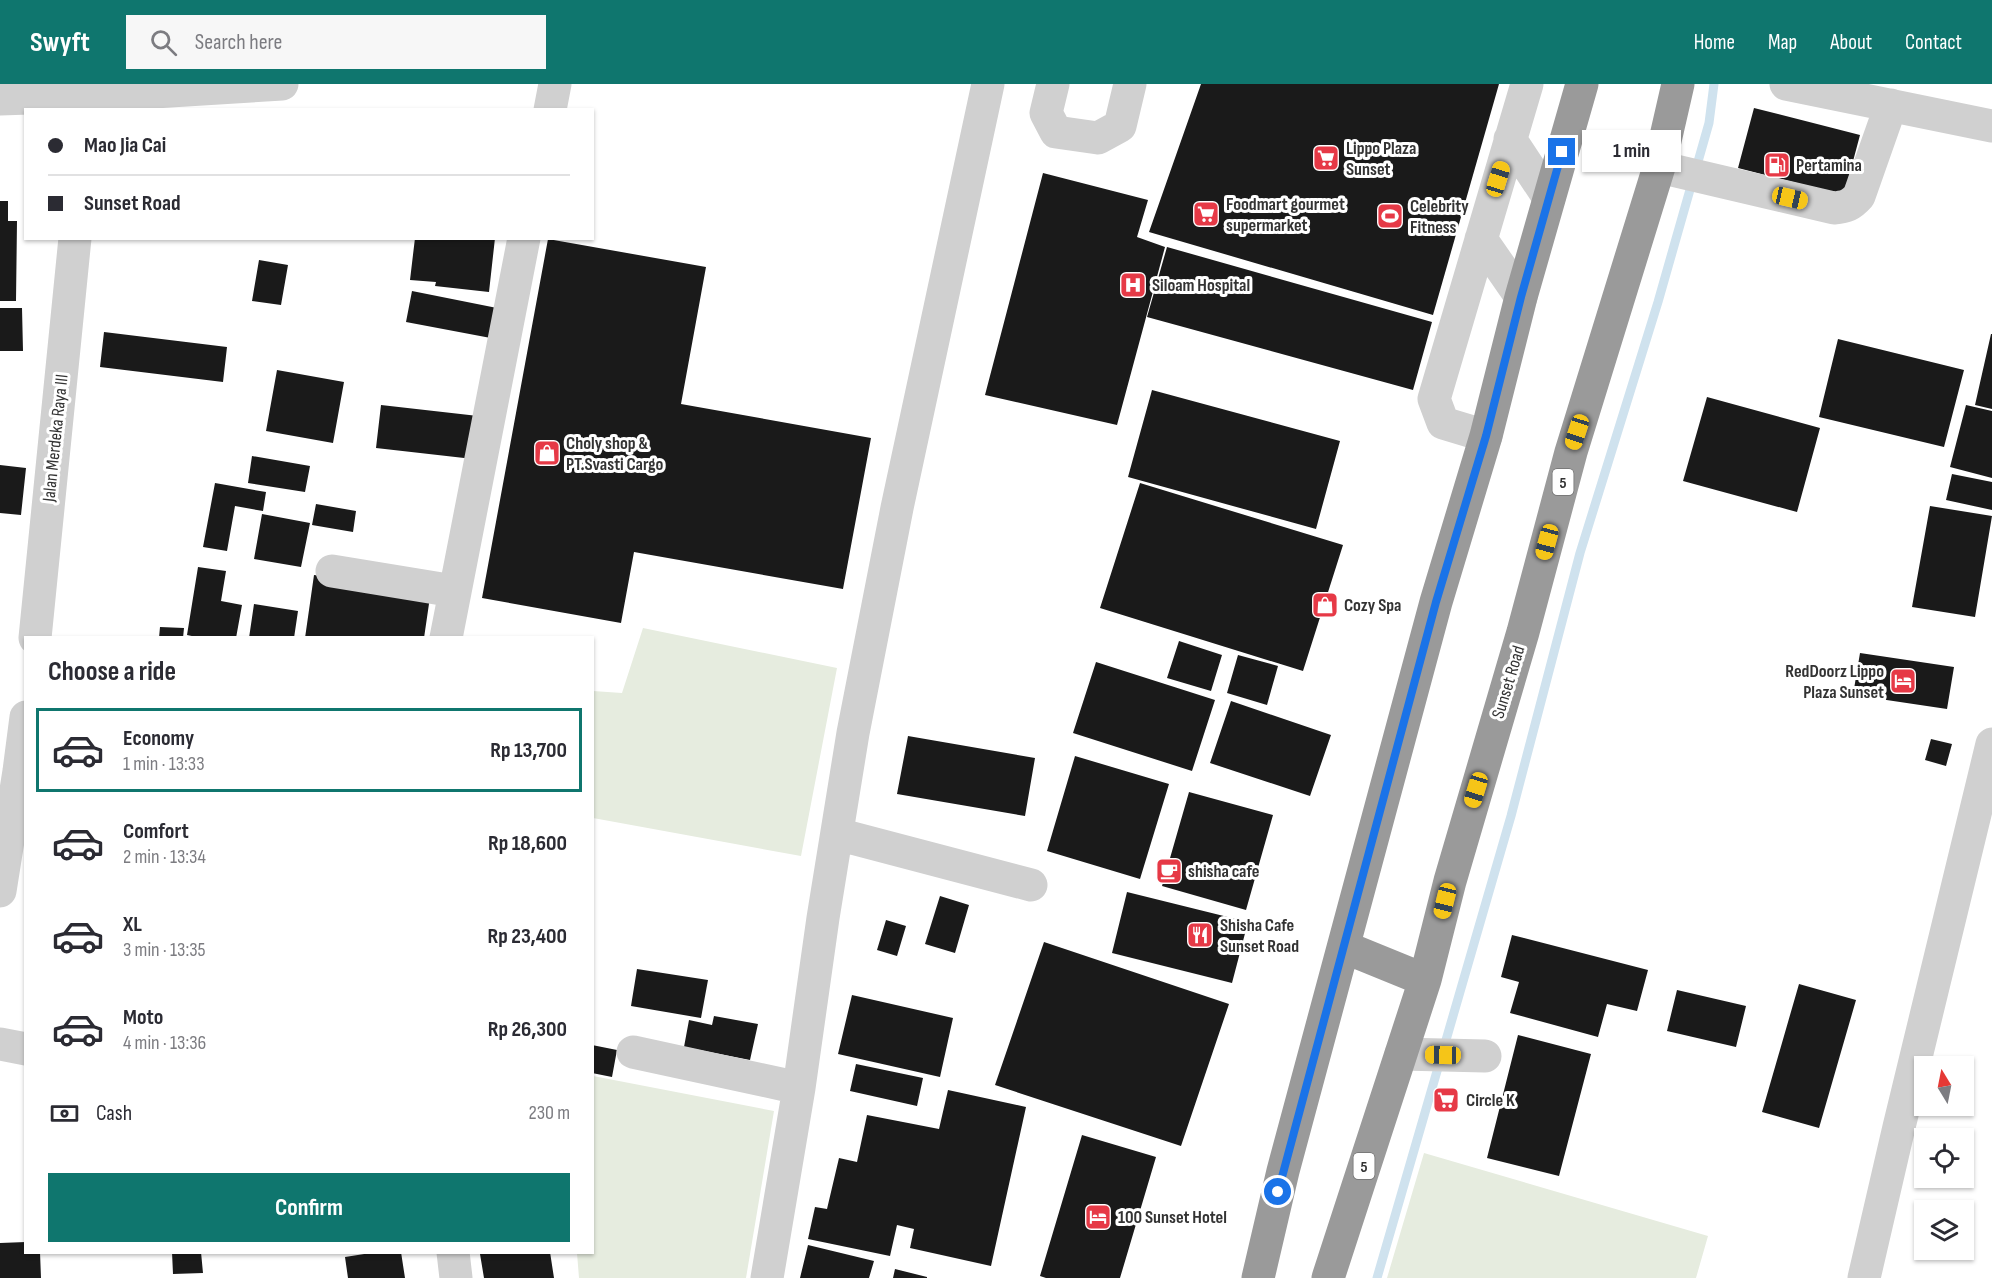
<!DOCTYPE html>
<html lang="en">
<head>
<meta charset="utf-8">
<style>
  :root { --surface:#fff; --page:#f7f7f7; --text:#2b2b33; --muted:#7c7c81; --line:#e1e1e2; --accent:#0f766e }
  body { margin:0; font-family:"Sofia Sans Condensed",sans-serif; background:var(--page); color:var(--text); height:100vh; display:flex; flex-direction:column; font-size:22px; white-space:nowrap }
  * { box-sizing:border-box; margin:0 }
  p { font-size:20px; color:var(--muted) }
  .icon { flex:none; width:33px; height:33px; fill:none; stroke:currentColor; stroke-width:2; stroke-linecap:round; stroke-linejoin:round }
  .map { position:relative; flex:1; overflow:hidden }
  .side { position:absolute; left:24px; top:552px; width:570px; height:618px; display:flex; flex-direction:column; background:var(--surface); border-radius:0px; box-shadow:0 2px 4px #0004 }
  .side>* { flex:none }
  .top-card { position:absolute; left:24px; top:24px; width:570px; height:132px; border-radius:0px; box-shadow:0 2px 4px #0004; display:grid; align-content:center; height:132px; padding:0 24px; background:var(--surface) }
  .needle { width:39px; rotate:350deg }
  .buttons { position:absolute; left:1914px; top:972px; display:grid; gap:12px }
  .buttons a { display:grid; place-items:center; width:60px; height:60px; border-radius:0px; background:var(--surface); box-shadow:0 2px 4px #0004; font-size:30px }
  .end { position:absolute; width:27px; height:27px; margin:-14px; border:8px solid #1a73e8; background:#fff; box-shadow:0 0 0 3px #fff }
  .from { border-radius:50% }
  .bubble { position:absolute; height:42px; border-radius:0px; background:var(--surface); box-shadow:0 2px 4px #0004; font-size:20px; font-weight:700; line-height:42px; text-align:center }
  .car { position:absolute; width:18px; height:36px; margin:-18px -9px; border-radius:8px; box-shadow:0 0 4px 2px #0007; background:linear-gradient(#f5c518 24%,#345 0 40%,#f5c518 0 76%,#345 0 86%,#f5c518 0) }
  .top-card b { display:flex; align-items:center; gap:21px; height:57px; font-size:22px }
  .top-card b+b { border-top:2px solid var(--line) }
  .top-card i { width:15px; height:15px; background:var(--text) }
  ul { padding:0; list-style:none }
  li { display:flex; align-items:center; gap:18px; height:84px; margin:0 12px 9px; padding:0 12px; border:3px solid transparent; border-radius:0px }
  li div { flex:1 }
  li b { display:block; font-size:22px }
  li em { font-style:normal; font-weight:700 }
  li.current { border-color:var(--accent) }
  li>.icon { width:54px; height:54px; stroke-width:1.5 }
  h2 { padding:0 24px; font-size:27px; line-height:72px }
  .pay { display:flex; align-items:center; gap:15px; height:66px; padding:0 24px; font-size:22px }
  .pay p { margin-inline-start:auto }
  .action { display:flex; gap:12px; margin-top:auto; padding:12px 24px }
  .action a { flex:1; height:69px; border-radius:0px; background:var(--accent); color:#fff; font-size:24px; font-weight:700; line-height:69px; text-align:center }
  header { display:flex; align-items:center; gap:36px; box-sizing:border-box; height:84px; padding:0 30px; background:var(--accent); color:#fff }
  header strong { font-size:28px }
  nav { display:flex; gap:33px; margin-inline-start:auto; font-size:21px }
  .search { width:420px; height:54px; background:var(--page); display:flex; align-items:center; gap:15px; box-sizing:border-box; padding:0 21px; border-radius:0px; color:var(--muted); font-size:22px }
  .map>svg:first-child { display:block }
  .green { fill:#e6ecdf }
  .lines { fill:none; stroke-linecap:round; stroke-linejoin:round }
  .stream { stroke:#cfe2ee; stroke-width:9 }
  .building { fill:#1a1a1a }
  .minor { stroke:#d0d0d0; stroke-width:33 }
  .highway { stroke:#9a9a9a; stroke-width:33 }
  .route { stroke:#1a73e8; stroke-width:8 }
  .labels { text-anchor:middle; stroke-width:6; stroke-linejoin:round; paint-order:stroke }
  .shield { fill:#fff; stroke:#707070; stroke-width:1.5 }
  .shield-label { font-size:16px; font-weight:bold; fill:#333 }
  .poi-label { font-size:18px; font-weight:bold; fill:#333; stroke:#fff; text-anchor:start }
  .street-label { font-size:18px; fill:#333; stroke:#fff }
</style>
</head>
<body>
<header>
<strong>Swyft</strong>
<div class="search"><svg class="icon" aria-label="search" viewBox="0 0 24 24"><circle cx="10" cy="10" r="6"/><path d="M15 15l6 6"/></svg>Search here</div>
<nav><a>Home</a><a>Map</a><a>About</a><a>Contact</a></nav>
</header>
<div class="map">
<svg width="1992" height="1194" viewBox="0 0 1992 1194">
  <rect width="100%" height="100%" fill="#fff"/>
  <!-- green -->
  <path class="green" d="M 643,544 L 837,584 L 801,772 L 593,734 L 593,607 L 622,609 Z
    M 593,992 L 774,1027 L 746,1194 L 579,1194 L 577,1169 L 592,1168 Z
    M 1424,1069 L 1708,1152 L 1696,1194 L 1387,1194 Z"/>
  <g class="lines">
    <!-- stream -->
    <path class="stream" d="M 1377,1194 L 1511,732 L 1580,469 L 1658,218 L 1709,39 L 1714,0"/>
  </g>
  <!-- building -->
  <path class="building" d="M 1201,0 L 1499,0 L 1433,231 L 1149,148 Z
    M 1754,24 L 1860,51 L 1844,111 L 1738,84 Z
    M 1043,89 L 1148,116 L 1137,153 L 1165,163 L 1117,341 L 985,311 Z
    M 0,117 L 8,117 L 8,137 L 17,137 L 16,217 L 0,217 Z
    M 415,154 L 495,154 L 489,208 L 435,202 L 436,198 L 410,196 Z
    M 548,155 L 706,183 L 681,320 L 871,354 L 843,505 L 634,468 L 621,539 L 482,514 Z
    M 1167,163 L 1432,238 L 1413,306 L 1147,233 Z
    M 259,176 L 288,181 L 281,221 L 252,217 Z
    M 412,207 L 502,225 L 496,255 L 406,238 Z
    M 0,224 L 22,224 L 23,267 L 0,267 Z
    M 104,248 L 227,263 L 223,298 L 100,283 Z
    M 1991,250 L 1992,250 L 1992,325 L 1975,321 Z
    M 1838,255 L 1964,286 L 1944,363 L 1819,333 Z
    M 277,286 L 344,298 L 333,359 L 266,347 Z
    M 1152,306 L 1340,357 L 1316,445 L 1128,393 Z
    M 1707,313 L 1820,344 L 1797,428 L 1683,397 Z
    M 381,321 L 478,332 L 473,375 L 376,364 Z
    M 1966,321 L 1992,327 L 1992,394 L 1950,383 Z
    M 252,372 L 310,382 L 305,408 L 248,399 Z
    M 0,381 L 26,384 L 21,431 L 0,429 Z
    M 1952,390 L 1992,398 L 1992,426 L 1946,416 Z
    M 215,399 L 266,408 L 263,427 L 235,422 L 227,467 L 203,463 Z
    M 1140,399 L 1343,461 L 1303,587 L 1100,524 Z
    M 316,420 L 356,427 L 353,448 L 312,441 Z
    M 1930,422 L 1992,432 L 1975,533 L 1912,523 Z
    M 262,430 L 310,439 L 301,483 L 254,475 Z
    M 198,483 L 226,487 L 221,517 L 242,521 L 236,554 L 201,554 L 187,551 Z
    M 314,491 L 431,506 L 424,554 L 305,554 Z
    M 254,520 L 298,527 L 294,554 L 249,554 Z
    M 160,543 L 184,544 L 183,554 L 159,554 Z
    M 1179,557 L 1222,571 L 1211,607 L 1167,594 Z
    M 1860,569 L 1954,583 L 1947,625 L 1853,611 Z
    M 1238,571 L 1278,582 L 1267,621 L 1227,609 Z
    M 1096,578 L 1215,616 L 1192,687 L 1073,649 Z
    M 1231,617 L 1331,651 L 1310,712 L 1210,679 Z
    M 908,652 L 1035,674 L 1025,732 L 897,710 Z
    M 1931,655 L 1952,660 L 1946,682 L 1925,676 Z
    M 1075,672 L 1169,700 L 1140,795 L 1047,767 Z
    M 1189,708 L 1273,731 L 1246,826 L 1162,802 Z
    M 1127,808 L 1248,838 L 1232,899 L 1112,869 Z
    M 940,812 L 969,821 L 955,869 L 925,860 Z
    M 886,836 L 906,842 L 897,872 L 877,866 Z
    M 1512,851 L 1648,886 L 1637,927 L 1607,920 L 1598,953 L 1510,929 L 1519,898 L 1501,893 Z
    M 1044,858 L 1229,920 L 1181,1062 L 995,1001 Z
    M 637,885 L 708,896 L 701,934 L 631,922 Z
    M 1799,900 L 1856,916 L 1819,1044 L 1762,1028 Z
    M 1677,906 L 1746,922 L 1736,963 L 1667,947 Z
    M 852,911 L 953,934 L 940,993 L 838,970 Z
    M 714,932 L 758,940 L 750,976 L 684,963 L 689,936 L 712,941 Z
    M 1518,951 L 1591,970 L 1559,1092 L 1487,1074 Z
    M 592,961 L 617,966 L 612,993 L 592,989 Z
    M 856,980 L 923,994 L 917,1022 L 850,1007 Z
    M 948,1006 L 1026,1023 L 991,1182 L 910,1164 L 914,1145 L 897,1141 L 890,1172 L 808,1155 L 815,1123 L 827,1125 L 839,1074 L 857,1078 L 867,1031 L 939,1045 Z
    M 1082,1051 L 1156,1073 L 1120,1194 L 1046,1194 L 1040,1192 Z
    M 26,1158 L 26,1168 L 40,1168 L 41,1194 L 0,1194 L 0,1159 Z
    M 808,1161 L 874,1177 L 869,1194 L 800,1194 Z
    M 172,1168 L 201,1168 L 203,1189 L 173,1190 Z
    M 377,1168 L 401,1168 L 405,1194 L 348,1194 L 345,1173 Z
    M 487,1168 L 550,1168 L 554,1194 L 484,1194 L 480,1170 Z
    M 895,1185 L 927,1193 L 927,1194 L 893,1194 Z"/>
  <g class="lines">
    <!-- minor -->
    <path class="minor" d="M 1053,0 L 1046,29 L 1056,48 L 1098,54 L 1120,42 L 1130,0
      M 1786,0 L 1992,42
      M 0,15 L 89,12 L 282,0
      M 550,26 L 555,0
      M 1510,55 L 1549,114
      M 1659,83 L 1834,124 C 1846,123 1851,121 1859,112 L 1891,21
      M 1481,155 L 1521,213
      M 1486,352 L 1443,339 L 1434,315 L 1527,0
      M 332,487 L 454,507
      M 35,554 L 75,154
      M 446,554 L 524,154
      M 837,750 L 1031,801
      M 0,807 L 19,687 L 26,633
      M 0,960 L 26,965
      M 633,968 L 799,1004
      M 1401,970 L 1485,972
      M 453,1168 L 456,1194
      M 767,1194 L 799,1004 L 823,834 L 853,649 L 897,424 L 988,0
      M 1864,1194 L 1899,1043 L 1992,660"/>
    <!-- highway -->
    <path class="highway" d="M 1344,863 L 1425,896
      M 1258,1194 L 1283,1087 L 1436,518 L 1486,352 L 1521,213 L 1582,0
      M 1328,1194 L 1425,896 L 1450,797 L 1523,548 L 1571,368 L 1659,83 L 1678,0"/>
  </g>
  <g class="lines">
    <!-- route -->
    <path class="route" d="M 1278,1108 L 1436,518 L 1486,352 L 1521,213 L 1562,68"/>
  </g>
  <!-- icons -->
  <defs>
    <symbol id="supermarket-square" viewBox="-11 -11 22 22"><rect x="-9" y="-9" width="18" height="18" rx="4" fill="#e63946" stroke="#fff"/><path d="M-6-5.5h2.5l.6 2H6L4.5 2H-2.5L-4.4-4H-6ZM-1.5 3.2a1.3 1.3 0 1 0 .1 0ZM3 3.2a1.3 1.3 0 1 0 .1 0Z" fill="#fff"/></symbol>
    <symbol id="fuel-square" viewBox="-11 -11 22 22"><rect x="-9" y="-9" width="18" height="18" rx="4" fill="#e63946" stroke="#fff"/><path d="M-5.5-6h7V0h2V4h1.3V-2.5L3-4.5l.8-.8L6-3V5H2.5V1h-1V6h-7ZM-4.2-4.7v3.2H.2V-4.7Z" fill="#fff"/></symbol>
    <symbol id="stadium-square" viewBox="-11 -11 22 22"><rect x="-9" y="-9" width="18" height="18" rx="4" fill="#e63946" stroke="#fff"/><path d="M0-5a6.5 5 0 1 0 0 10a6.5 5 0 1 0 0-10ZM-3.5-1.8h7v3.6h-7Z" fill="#fff"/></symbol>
    <symbol id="hospital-square" viewBox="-11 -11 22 22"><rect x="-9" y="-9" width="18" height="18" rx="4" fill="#e63946" stroke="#fff"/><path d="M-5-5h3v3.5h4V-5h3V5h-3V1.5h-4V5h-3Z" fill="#fff"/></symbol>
    <symbol id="shop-square" viewBox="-11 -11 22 22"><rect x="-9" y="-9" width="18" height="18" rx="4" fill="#e63946" stroke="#fff"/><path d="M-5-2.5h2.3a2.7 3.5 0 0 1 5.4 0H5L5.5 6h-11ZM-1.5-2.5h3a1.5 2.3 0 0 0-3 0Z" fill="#fff"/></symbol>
    <symbol id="hotel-square" viewBox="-11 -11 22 22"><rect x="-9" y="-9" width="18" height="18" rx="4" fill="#e63946" stroke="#fff"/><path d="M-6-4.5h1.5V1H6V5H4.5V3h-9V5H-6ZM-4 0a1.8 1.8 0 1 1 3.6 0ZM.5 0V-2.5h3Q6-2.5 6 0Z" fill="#fff"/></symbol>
    <symbol id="cafe-square" viewBox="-11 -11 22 22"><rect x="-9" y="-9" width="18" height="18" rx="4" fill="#e63946" stroke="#fff"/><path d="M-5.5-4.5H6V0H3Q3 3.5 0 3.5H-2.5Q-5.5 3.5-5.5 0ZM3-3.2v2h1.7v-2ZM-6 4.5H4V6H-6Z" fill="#fff"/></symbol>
    <symbol id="restaurant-square" viewBox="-11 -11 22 22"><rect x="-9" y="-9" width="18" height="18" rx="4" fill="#e63946" stroke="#fff"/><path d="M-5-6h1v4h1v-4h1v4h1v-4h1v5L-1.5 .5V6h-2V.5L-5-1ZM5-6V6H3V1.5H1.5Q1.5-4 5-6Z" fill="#fff"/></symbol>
  </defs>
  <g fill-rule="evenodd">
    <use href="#supermarket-square" x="1311" y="59" width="30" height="30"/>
    <use href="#fuel-square" x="1762" y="66" width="30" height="30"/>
    <use href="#supermarket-square" x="1191" y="115" width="30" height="30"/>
    <use href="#stadium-square" x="1375" y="117" width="30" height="30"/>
    <use href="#hospital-square" x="1118" y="186" width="30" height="30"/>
    <use href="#shop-square" x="532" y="354" width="30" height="30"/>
    <use href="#shop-square" x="1310" y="506" width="30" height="30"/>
    <use href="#hotel-square" x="1888" y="582" width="30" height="30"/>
    <use href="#cafe-square" x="1154" y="772" width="30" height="30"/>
    <use href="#restaurant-square" x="1185" y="836" width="30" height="30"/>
    <use href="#supermarket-square" x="1431" y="1001" width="30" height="30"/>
    <use href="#hotel-square" x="1083" y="1118" width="30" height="30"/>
  </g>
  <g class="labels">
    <!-- shield labels -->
    <g class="shield">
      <rect x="1552.5" y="385" width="21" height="26" rx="4.5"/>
      <rect x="1353.5" y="1069" width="21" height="26" rx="4.5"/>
    </g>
    <g class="shield-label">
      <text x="1563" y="404">5</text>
      <text x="1364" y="1088">5</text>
    </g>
    <!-- poi labels -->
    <g class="poi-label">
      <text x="1346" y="70">Lippo Plaza<tspan x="1346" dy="21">Sunset</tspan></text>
      <text x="1796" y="87">Pertamina</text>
      <text x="1226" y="126">Foodmart gourmet<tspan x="1226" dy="21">supermarket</tspan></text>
      <text x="1410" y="128">Celebrity<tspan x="1410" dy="21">Fitness</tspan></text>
      <text x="1152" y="207">Siloam Hospital</text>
      <text x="566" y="365">Choly shop &amp;<tspan x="566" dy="21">PT.Svasti Cargo</tspan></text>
      <text x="1344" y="527">Cozy Spa</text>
      <text x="1884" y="593" text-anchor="end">RedDoorz Lippo<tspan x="1884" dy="21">Plaza Sunset</tspan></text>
      <text x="1188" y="793">shisha cafe</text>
      <text x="1220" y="847">Shisha Cafe<tspan x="1220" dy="21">Sunset Road</tspan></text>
      <text x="1466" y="1022">Circle K</text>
      <text x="1118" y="1139">100 Sunset Hotel</text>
    </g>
    <!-- street labels -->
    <g class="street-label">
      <text transform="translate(55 354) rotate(-84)" y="6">Jalan Merdeka Raya III</text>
      <text transform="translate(1508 598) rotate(-73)" y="6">Sunset Road</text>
    </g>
  </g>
</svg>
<div class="buttons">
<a><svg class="needle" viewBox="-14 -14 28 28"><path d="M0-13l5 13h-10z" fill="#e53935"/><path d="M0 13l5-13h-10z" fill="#7c7c81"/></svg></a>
<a><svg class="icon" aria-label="locate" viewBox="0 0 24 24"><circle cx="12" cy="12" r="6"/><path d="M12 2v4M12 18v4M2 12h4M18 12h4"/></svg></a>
<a><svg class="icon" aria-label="layers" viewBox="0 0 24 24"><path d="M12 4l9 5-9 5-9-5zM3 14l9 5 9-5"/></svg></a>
</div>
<i class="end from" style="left:1278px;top:1108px"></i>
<i class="end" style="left:1562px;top:68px"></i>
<div class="bubble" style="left:1582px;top:46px;width:99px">1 min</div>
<i class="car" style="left:1498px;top:95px;rotate:17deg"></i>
<i class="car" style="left:1790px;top:114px;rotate:103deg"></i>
<i class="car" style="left:1577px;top:348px;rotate:198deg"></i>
<i class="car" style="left:1547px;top:458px;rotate:195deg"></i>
<i class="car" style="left:1476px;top:706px;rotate:197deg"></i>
<i class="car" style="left:1445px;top:817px;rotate:194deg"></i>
<i class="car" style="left:1443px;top:971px;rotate:271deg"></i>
<div class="top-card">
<b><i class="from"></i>Mao Jia Cai</b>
<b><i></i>Sunset Road</b>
</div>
<section class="side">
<h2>Choose a ride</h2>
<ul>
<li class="current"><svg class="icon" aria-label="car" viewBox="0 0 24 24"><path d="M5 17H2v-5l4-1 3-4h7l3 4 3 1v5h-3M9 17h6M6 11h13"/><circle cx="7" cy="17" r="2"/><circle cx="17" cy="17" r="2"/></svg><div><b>Economy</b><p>1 min · 13:33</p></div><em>Rp 13,700</em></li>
<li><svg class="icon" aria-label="car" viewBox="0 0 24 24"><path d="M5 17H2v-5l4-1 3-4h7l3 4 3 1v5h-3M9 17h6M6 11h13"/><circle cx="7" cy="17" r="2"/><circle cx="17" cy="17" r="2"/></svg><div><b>Comfort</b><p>2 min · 13:34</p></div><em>Rp 18,600</em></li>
<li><svg class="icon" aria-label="car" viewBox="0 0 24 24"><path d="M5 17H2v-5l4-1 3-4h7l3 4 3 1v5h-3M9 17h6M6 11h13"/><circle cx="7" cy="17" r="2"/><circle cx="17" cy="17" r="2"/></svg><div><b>XL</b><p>3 min · 13:35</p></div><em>Rp 23,400</em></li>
<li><svg class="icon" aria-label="car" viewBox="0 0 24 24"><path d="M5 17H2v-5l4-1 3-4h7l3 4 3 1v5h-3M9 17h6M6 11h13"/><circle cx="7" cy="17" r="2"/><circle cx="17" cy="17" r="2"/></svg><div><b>Moto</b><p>4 min · 13:36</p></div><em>Rp 26,300</em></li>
</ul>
<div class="pay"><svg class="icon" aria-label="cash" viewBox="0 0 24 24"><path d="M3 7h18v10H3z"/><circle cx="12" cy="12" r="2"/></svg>Cash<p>230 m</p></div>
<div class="action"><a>Confirm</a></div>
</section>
</div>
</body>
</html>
